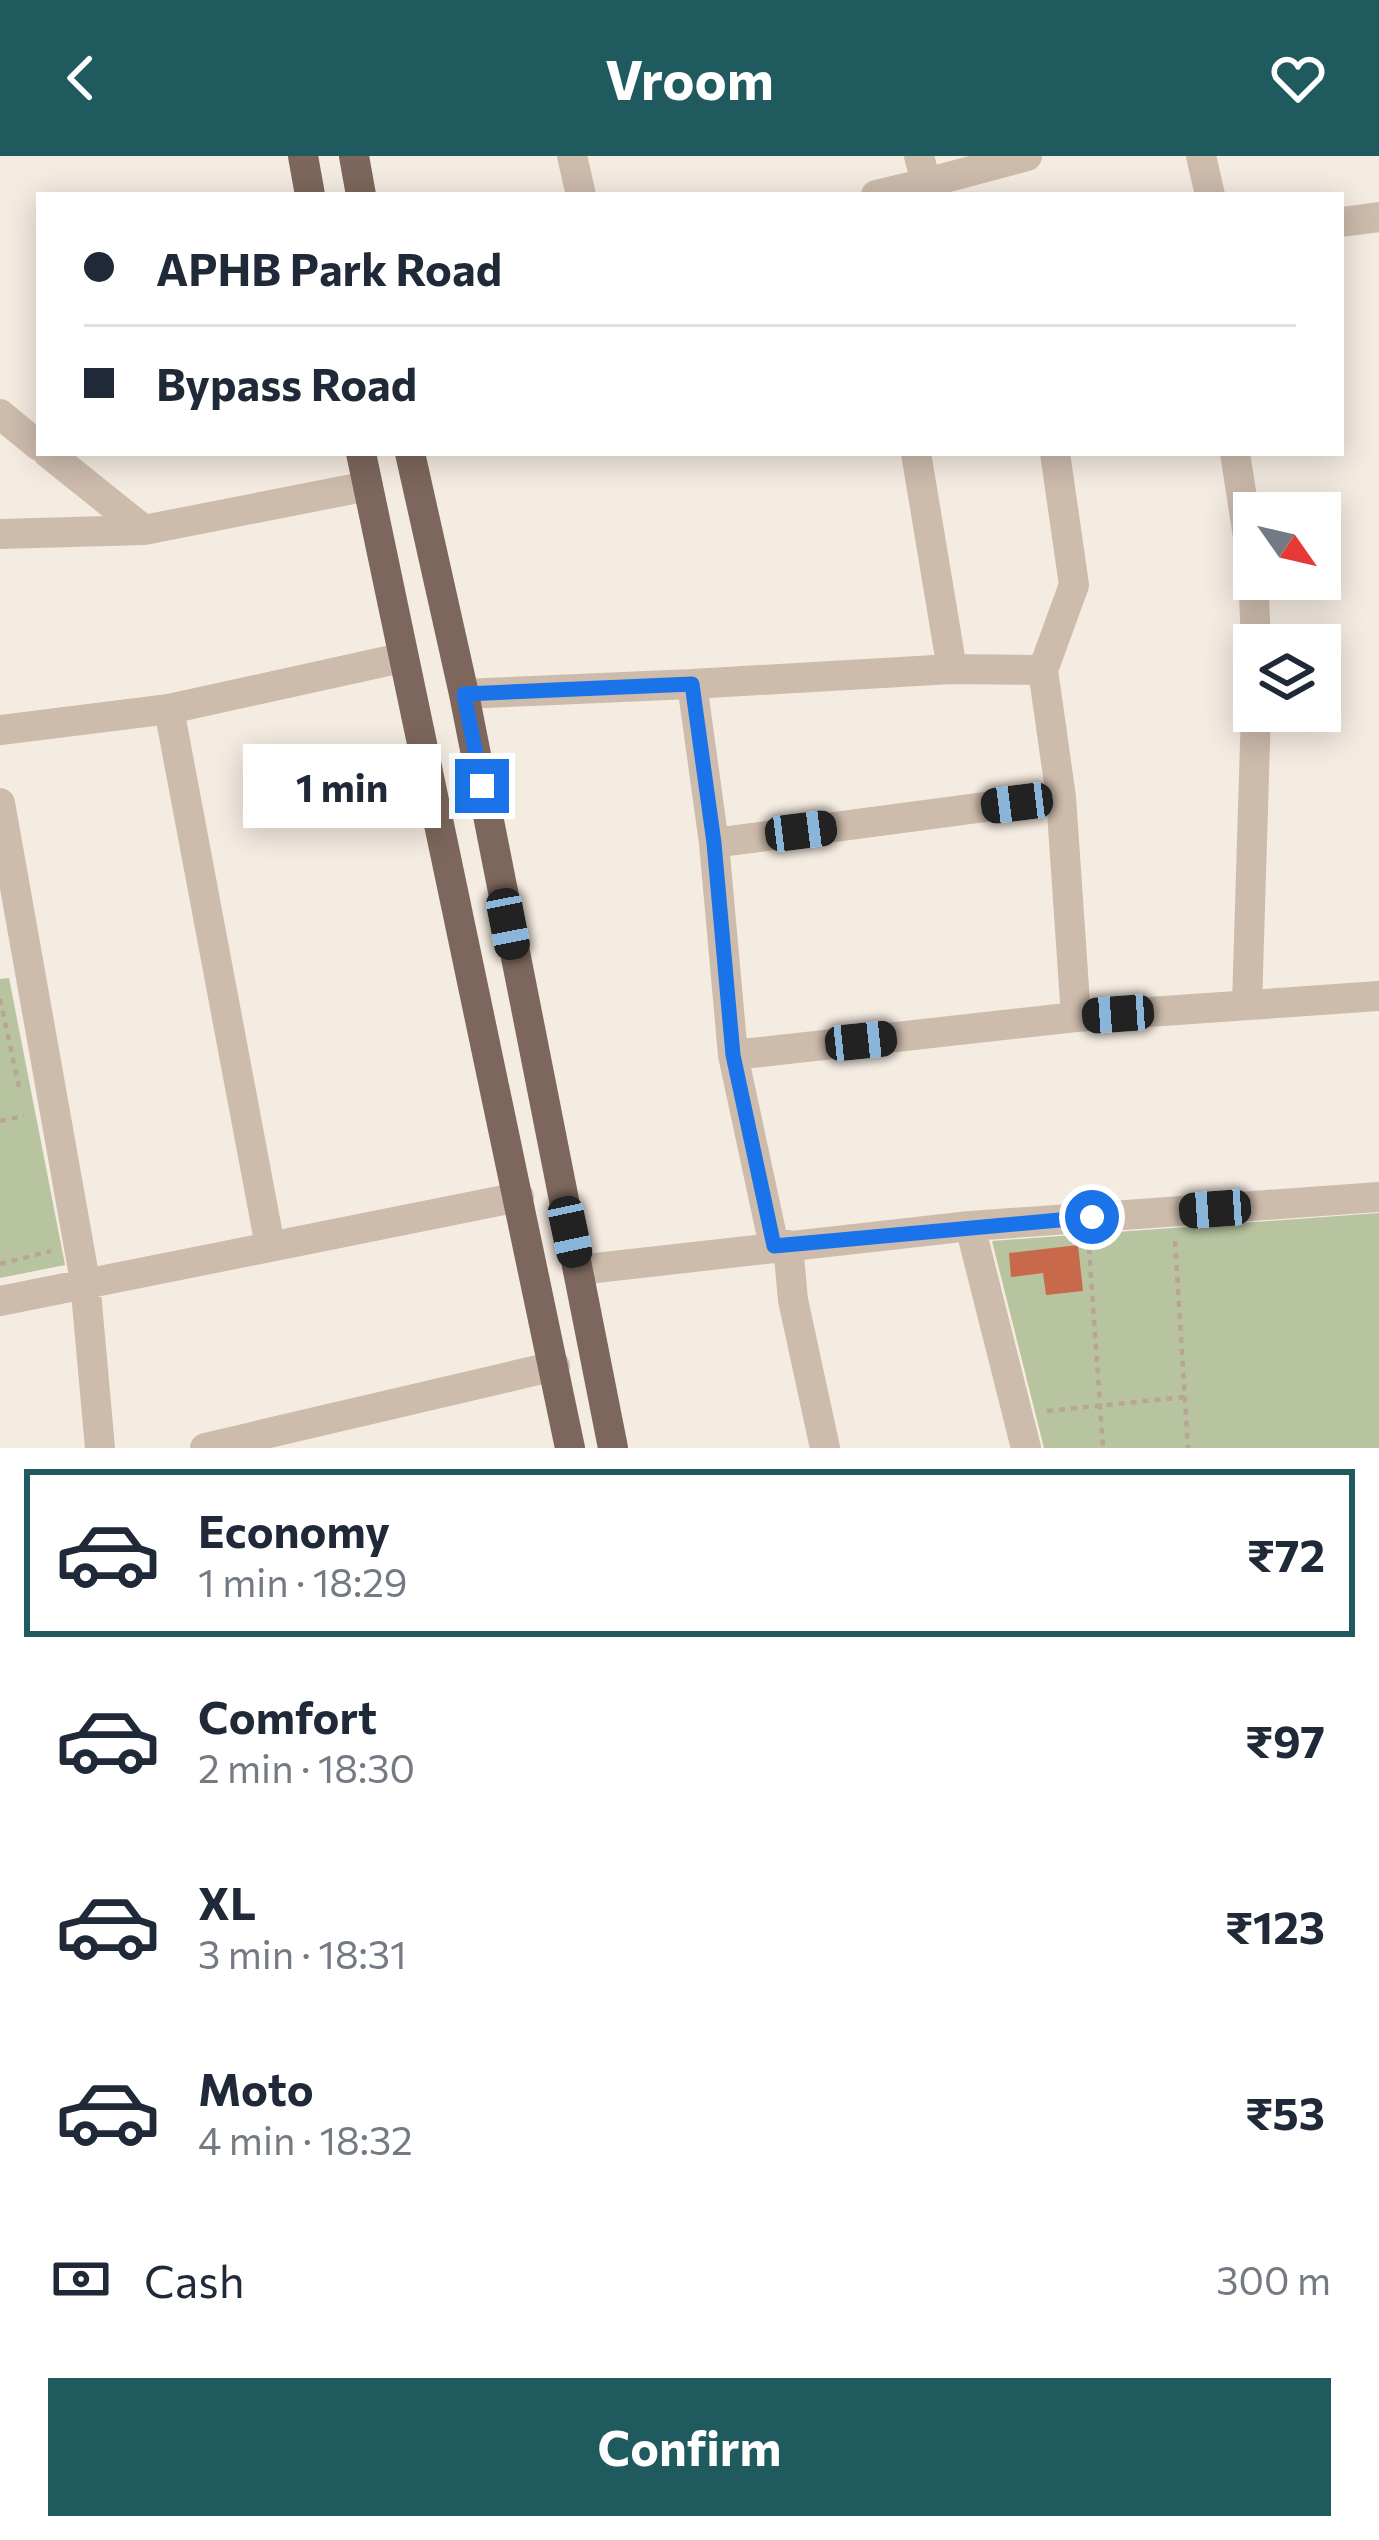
<!DOCTYPE html>
<html lang="en">
<head>
<meta charset="utf-8">
<style>
  :root { --surface:#fff; --page:#f6f6f7; --text:#1f2937; --muted:#747a83; --line:#e0e1e3; --accent:#1f5a5e }
  body { margin:0; font-family:Commissioner,sans-serif; background:var(--page); color:var(--text); height:100vh; display:flex; flex-direction:column; font-size:45px; white-space:nowrap }
  * { box-sizing:border-box; margin:0 }
  p { font-size:39px; color:var(--muted) }
  .icon { flex:none; width:66px; height:66px; fill:none; stroke:currentColor; stroke-width:2; stroke-linecap:round; stroke-linejoin:round }
  .map { position:relative; height:1292px; overflow:hidden }
  .drawer { display:flex; flex-direction:column; background:var(--surface); flex:1 }
  .drawer>* { flex:none }
  .guide { position:absolute; left:36px; top:36px; width:1308px; height:264px; border-radius:0px; box-shadow:0 6px 30px #0003; display:grid; align-content:center; height:264px; padding:0 48px; background:var(--surface) }
  .needle { width:78px; rotate:124deg }
  .buttons { position:absolute; left:1233px; top:336px; display:grid; gap:24px }
  .buttons a { display:grid; place-items:center; width:108px; height:108px; border-radius:0px; background:var(--surface); box-shadow:0 6px 30px #0003; font-size:60px }
  .end { position:absolute; width:54px; height:54px; margin:-27px; border:15px solid #1a73e8; background:#fff; box-shadow:0 0 0 6px #fff }
  .from { border-radius:50% }
  .bubble { position:absolute; height:84px; border-radius:0px; background:var(--surface); box-shadow:0 6px 30px #0003; font-size:39px; font-weight:700; line-height:84px; text-align:center }
  .car { position:absolute; width:36px; height:72px; margin:-36px -18px; border-radius:15px; box-shadow:0 0 9px 3px #0007; background:linear-gradient(#222 24%,#8ab4d8 0 40%,#222 0 76%,#8ab4d8 0 86%,#222 0) }
  .guide b { display:flex; align-items:center; gap:42px; height:114px; font-size:45px }
  .guide b+b { border-top:3px solid var(--line) }
  .guide i { width:30px; height:30px; background:var(--text) }
  ul { padding:21px 0 0; list-style:none }
  li { display:flex; align-items:center; gap:36px; height:168px; margin:0 24px 18px; padding:0 24px; border:6px solid transparent; border-radius:0px }
  li div { flex:1 }
  li b { display:block; font-size:45px }
  li em { font-style:normal; font-weight:700 }
  li.on { border-color:var(--accent) }
  li>.icon { width:108px; height:108px; stroke-width:1.5 }
  .pay { display:flex; align-items:center; gap:30px; height:132px; padding:0 48px; font-size:45px }
  .pay p { margin-inline-start:auto }
  .button { display:flex; gap:24px; margin-top:auto; padding:24px 48px }
  .button a { flex:1; height:138px; border-radius:0px; background:var(--accent); color:#fff; font-size:48px; font-weight:700; line-height:138px; text-align:center }
  header { display:flex; justify-content:space-between; align-items:center; height:156px; padding:0 48px; background:var(--accent); color:#fff; font-size:54px; font-weight:700 }
  .map>svg:first-child { display:block }
  .green { fill:#b8c4a0 }
  .building { fill:#c8694b }
  .lines { fill:none; stroke-linecap:round; stroke-linejoin:round }
  .path { stroke:#b9a596; stroke-width:4.5; stroke-dasharray:6 6; stroke-linecap:butt }
  .minor { stroke:#cdbbac; stroke-width:30 }
  .major { stroke:#7d675c; stroke-width:30 }
  .route { stroke:#1a73e8; stroke-width:15 }
</style>
</head>
<body>
<header><svg class="icon" aria-label="back" viewBox="0 0 24 24"><path d="M15 5l-7 7 7 7"/></svg>Vroom<svg class="icon" aria-label="heart" viewBox="0 0 24 24"><path d="M12 20l-8-8c-3-5 5-10 8-4 3-6 11-1 8 4z"/></svg></header>
<div class="map">
<svg width="1379" height="1292" viewBox="0 0 1379 1292">
  <rect width="100%" height="100%" fill="#f4ebe1"/>
  <!-- green -->
  <path class="green" d="M 9,822 L 65,1109 L 0,1122 L 0,823 Z
    M 1379,1057 L 1379,1292 L 1044,1292 L 992,1085 Z"/>
  <!-- building -->
  <path class="building" d="M 1078,1089 L 1083,1135 L 1046,1139 L 1043,1117 L 1011,1121 L 1009,1097 Z"/>
  <g class="lines">
    <!-- path -->
    <path class="path" d="M 0,843 L 19,931
      M 0,965 L 24,960
      M 1175,1085 L 1188,1292
      M 1089,1092 L 1103,1292
      M 0,1108 L 51,1095
      M 1047,1255 L 1185,1241"/>
    <!-- minor -->
    <path class="minor" d="M 572,0 L 581,39
      M 1201,0 L 1210,39
      M 876,39 L 926,27 L 919,0
      M 928,39 L 926,27 L 1027,0
      M 1341,66 L 1379,61
      M 0,258 L 39,290
      M 48,297 L 144,374
      M 916,297 L 952,513
      M 1235,297 L 1253,413 L 1256,489
      M 0,378 L 144,374 L 368,330
      M 1043,514 L 1074,429 L 1055,297
      M 464,538 L 692,528
      M 0,574 L 169,553
      M 0,647 L 85,1125 L 100,1292
      M 714,687 L 1061,641
      M 1247,849 L 1256,555
      M 1076,861 L 1379,840
      M 733,899 L 1076,861 L 1061,641 L 1043,514 L 952,513 L 692,528 L 714,687 L 733,899 L 774,1090
      M 970,1070 L 1026,1292
      M 788,1089 L 793,1144 L 825,1292
      M 270,1090 L 169,553 L 401,502
      M 578,1114 L 970,1070 L 1379,1041
      M 0,1145 L 519,1041
      M 205,1292 L 555,1210"/>
    <!-- major -->
    <path class="major" d="M 303,0 L 310,39
      M 354,0 L 361,39
      M 361,297 L 570,1292
      M 410,297 L 464,538 L 613,1292"/>
  </g>
  <g class="lines">
    <!-- route -->
    <path class="route" d="M 482,630 L 464,538 L 692,528 L 714,687 L 733,899 L 774,1090 L 1092,1061"/>
  </g>
</svg>
<div class="buttons">
<a><svg class="needle" viewBox="-14 -14 28 28"><path d="M0-13l5 13h-10z" fill="#e53935"/><path d="M0 13l5-13h-10z" fill="#747a83"/></svg></a>
<a><svg class="icon" aria-label="layers" viewBox="0 0 24 24"><path d="M12 4l9 5-9 5-9-5zM3 14l9 5 9-5"/></svg></a>
</div>
<i class="end from" style="left:1092px;top:1061px"></i>
<i class="end" style="left:482px;top:630px"></i>
<div class="bubble" style="left:243px;top:588px;width:198px">1 min</div>
<i class="car" style="left:1017px;top:647px;rotate:263deg"></i>
<i class="car" style="left:801px;top:675px;rotate:83deg"></i>
<i class="car" style="left:508px;top:768px;rotate:169deg"></i>
<i class="car" style="left:1118px;top:858px;rotate:266deg"></i>
<i class="car" style="left:861px;top:885px;rotate:84deg"></i>
<i class="car" style="left:1215px;top:1053px;rotate:266deg"></i>
<i class="car" style="left:570px;top:1076px;rotate:168deg"></i>
<div class="guide">
<b><i class="from"></i>APHB Park Road</b>
<b><i></i>Bypass Road</b>
</div>
</div>
<section class="drawer">
<ul>
<li class="on"><svg class="icon" aria-label="car" viewBox="0 0 24 24"><path d="M5 17H2v-5l4-1 3-4h7l3 4 3 1v5h-3M9 17h6M6 11h13"/><circle cx="7" cy="17" r="2"/><circle cx="17" cy="17" r="2"/></svg><div><b>Economy</b><p>1 min · 18:29</p></div><em>₹72</em></li>
<li><svg class="icon" aria-label="car" viewBox="0 0 24 24"><path d="M5 17H2v-5l4-1 3-4h7l3 4 3 1v5h-3M9 17h6M6 11h13"/><circle cx="7" cy="17" r="2"/><circle cx="17" cy="17" r="2"/></svg><div><b>Comfort</b><p>2 min · 18:30</p></div><em>₹97</em></li>
<li><svg class="icon" aria-label="car" viewBox="0 0 24 24"><path d="M5 17H2v-5l4-1 3-4h7l3 4 3 1v5h-3M9 17h6M6 11h13"/><circle cx="7" cy="17" r="2"/><circle cx="17" cy="17" r="2"/></svg><div><b>XL</b><p>3 min · 18:31</p></div><em>₹123</em></li>
<li><svg class="icon" aria-label="car" viewBox="0 0 24 24"><path d="M5 17H2v-5l4-1 3-4h7l3 4 3 1v5h-3M9 17h6M6 11h13"/><circle cx="7" cy="17" r="2"/><circle cx="17" cy="17" r="2"/></svg><div><b>Moto</b><p>4 min · 18:32</p></div><em>₹53</em></li>
</ul>
<div class="pay"><svg class="icon" aria-label="cash" viewBox="0 0 24 24"><path d="M3 7h18v10H3z"/><circle cx="12" cy="12" r="2"/></svg>Cash<p>300 m</p></div>
<div class="button"><a>Confirm</a></div>
</section>
</body>
</html>
